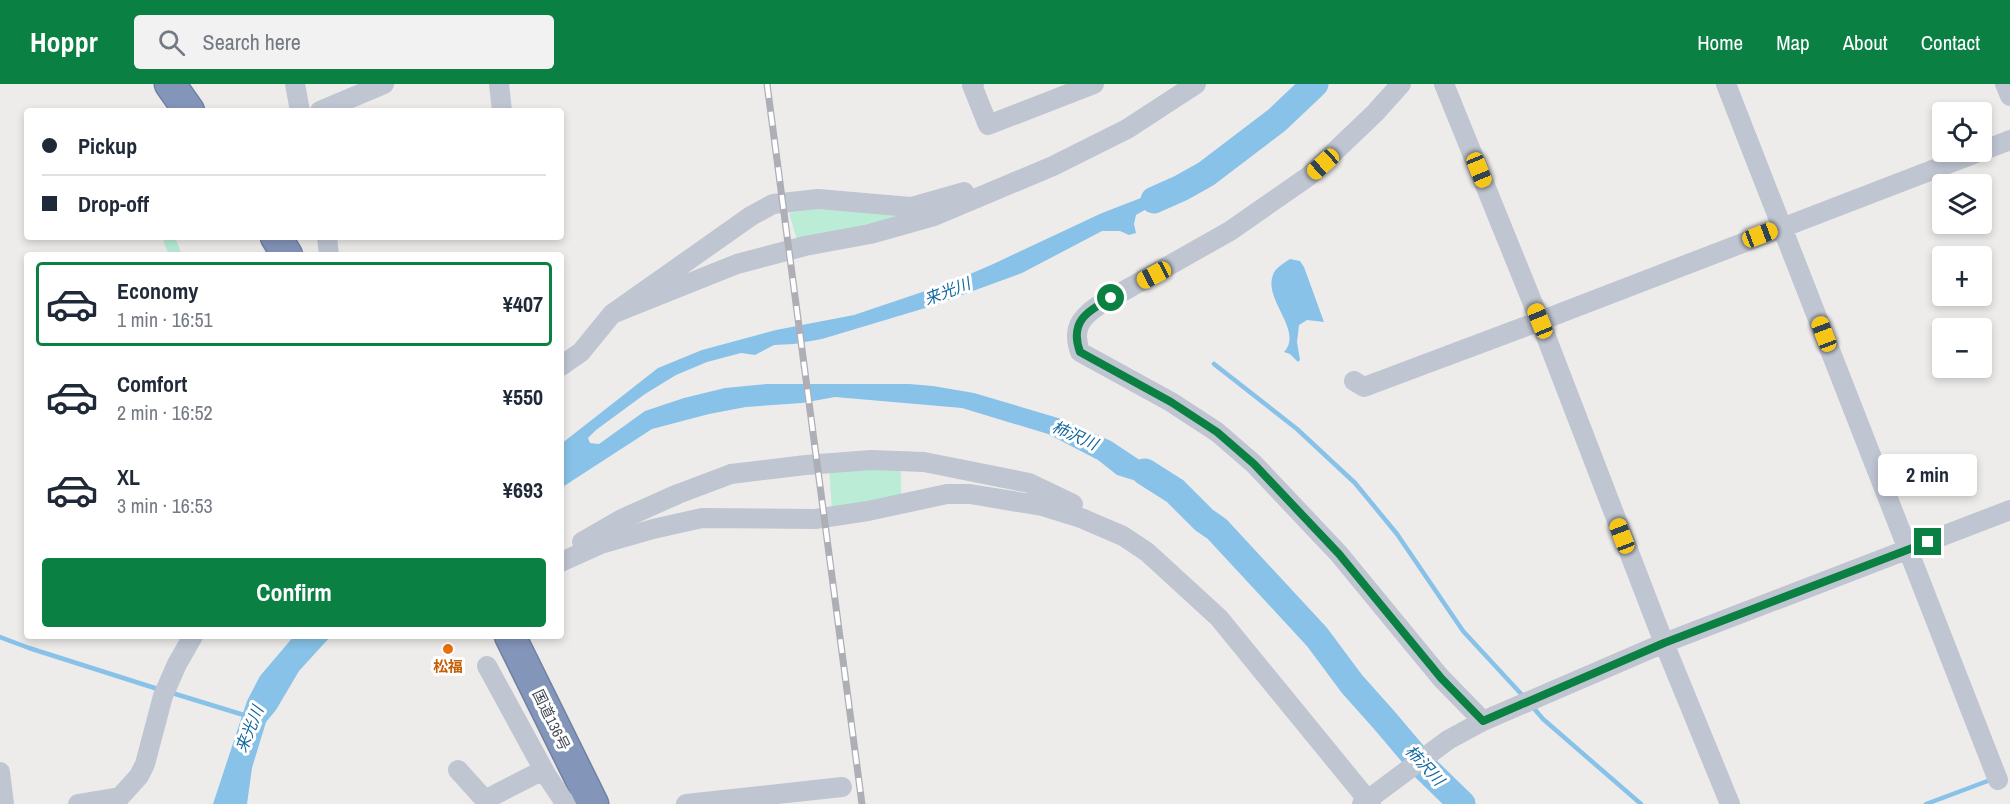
<!DOCTYPE html>
<html lang="en">
<head>
<meta charset="utf-8">
<style>
  :root { --surface:#fff; --page:#f2f2f3; --text:#1f2937; --muted:#747a83; --line:#e0e1e3; --accent:#0b8043 }
  body { margin:0; font-family:"Archivo Narrow","Noto Sans JP",sans-serif; background:var(--page); color:var(--text); height:100vh; display:flex; flex-direction:column; font-size:22px; white-space:nowrap }
  * { box-sizing:border-box; margin:0 }
  p { font-size:20px; color:var(--muted) }
  .icon { flex:none; width:33px; height:33px; fill:none; stroke:currentColor; stroke-width:2; stroke-linecap:round; stroke-linejoin:round }
  .map { position:relative; flex:1; overflow:hidden }
  .sheet { position:absolute; left:24px; top:168px; width:540px; height:387px; display:flex; flex-direction:column; background:var(--surface); border-radius:6px; box-shadow:0 3px 9px #0003 }
  .sheet>* { flex:none }
  .top-card { position:absolute; left:24px; top:24px; width:540px; height:132px; border-radius:6px; box-shadow:0 3px 9px #0003; display:grid; align-content:center; height:132px; padding:0 18px; background:var(--surface) }
  .tools { position:absolute; left:1932px; top:18px; display:grid; gap:12px }
  .tools a { display:grid; place-items:center; width:60px; height:60px; border-radius:6px; background:var(--surface); box-shadow:0 3px 9px #0003; font-size:30px }
  .end { position:absolute; width:27px; height:27px; margin:-14px; border:8px solid #0b8043; background:#fff; box-shadow:0 0 0 3px #fff }
  .from { border-radius:50% }
  .bubble { position:absolute; height:42px; border-radius:6px; background:var(--surface); box-shadow:0 3px 9px #0003; font-size:20px; font-weight:700; line-height:42px; text-align:center }
  .car { position:absolute; width:18px; height:36px; margin:-18px -9px; border-radius:8px; box-shadow:0 0 4px 2px #0007; background:linear-gradient(#f5c518 24%,#345 0 40%,#f5c518 0 76%,#345 0 86%,#f5c518 0) }
  .top-card b { display:flex; align-items:center; gap:21px; height:57px; font-size:22px }
  .top-card b+b { border-top:2px solid var(--line) }
  .top-card i { width:15px; height:15px; background:var(--text) }
  ul { padding:10px 0 0; list-style:none }
  li { display:flex; align-items:center; gap:18px; height:84px; margin:0 12px 9px; padding:0 6px; border:3px solid transparent; border-radius:6px }
  li div { flex:1 }
  li b { display:block; font-size:22px }
  li em { font-style:normal; font-weight:700 }
  li.current { border-color:var(--accent) }
  li>.icon { width:54px; height:54px; stroke-width:1.5 }
  .primary-button { display:flex; gap:12px; margin-top:auto; padding:12px 18px }
  .primary-button a { flex:1; height:69px; border-radius:6px; background:var(--accent); color:#fff; font-size:24px; font-weight:700; line-height:69px; text-align:center }
  header { display:flex; align-items:center; gap:36px; box-sizing:border-box; height:84px; padding:0 30px; background:var(--accent); color:#fff }
  header strong { font-size:28px }
  nav { display:flex; gap:33px; margin-inline-start:auto; font-size:21px }
  .search { width:420px; height:54px; background:var(--page); display:flex; align-items:center; gap:15px; box-sizing:border-box; padding:0 21px; border-radius:6px; color:var(--muted); font-size:22px }
  .map>svg:first-child { display:block }
  .green { fill:#baecd6 }
  .water { fill:#88c2e8 }
  .lines { fill:none; stroke-linecap:round; stroke-linejoin:round }
  .stream { stroke:#88c2e8; stroke-width:4.5 }
  .river { stroke:#88c2e8; stroke-width:27 }
  .highway-casing { stroke:#7080a5; stroke-width:33 }
  .minor { stroke:#bfc5d1; stroke-width:20 }
  .highway { stroke:#8495ba; stroke-width:30 }
  .rail-casing { stroke:#aeafb6; stroke-width:7 }
  .rail { stroke:#fff; stroke-width:4.5; stroke-dasharray:14; stroke-linecap:butt }
  .route { stroke:#0b8043; stroke-width:8 }
  .food-dot { fill:#e8710a; stroke:#fff; stroke-width:2 }
  .labels { text-anchor:middle; stroke-width:6; stroke-linejoin:round; paint-order:stroke }
  .food-label { font-size:15px; font-weight:bold; fill:#c56008; stroke:#fff }
  .street-label { font-size:15px; fill:#454b58; stroke:#fff }
  .water-label { font-size:16px; font-style:italic; fill:#11679f; stroke:#fff }
</style>
</head>
<body>
<header>
<strong>Hoppr</strong>
<div class="search"><svg class="icon" aria-label="search" viewBox="0 0 24 24"><circle cx="10" cy="10" r="6"/><path d="M15 15l6 6"/></svg>Search here</div>
<nav><a>Home</a><a>Map</a><a>About</a><a>Contact</a></nav>
</header>
<div class="map">
<svg width="2010" height="720" viewBox="0 0 2010 720">
  <rect width="100%" height="100%" fill="#eeeceb"/>
  <!-- green -->
  <path class="green" d="M 815,125 L 918,132 L 798,159 L 789,129 Z
    M 164,153 L 175,153 L 182,171 L 169,171 L 164,159 Z
    M 901,382 L 901,414 L 832,426 L 829,385 Z"/>
  <!-- water -->
  <path class="water" d="M 1185,97 L 1190,105 C 1173,115 1153,120 1136,131 L 1134,140 L 1136,149 L 1129,151 L 1120,147 L 1102,147 L 1022,189 L 932,222 L 822,255 L 794,260 L 774,261 L 755,271 L 741,269 L 707,278 L 676,291 L 645,310 L 596,346 L 588,354 L 590,359 L 599,360 L 645,327 L 684,314 L 725,304 L 766,300 L 909,300 L 933,302 L 974,309 L 1058,334 L 1111,357 L 1179,402 L 1170,414 L 1143,399 L 1117,391 L 1098,376 L 1048,350 L 962,324 L 835,313 L 802,319 L 746,323 L 709,330 L 652,345 L 561,404 L 561,360 L 658,284 L 702,266 L 776,246 L 854,231 L 949,199 L 991,181 L 1102,129 Z
    M 1290,175 L 1300,177 L 1304,183 L 1324,238 L 1307,236 L 1299,241 L 1297,258 L 1300,276 L 1298,278 L 1290,270 L 1284,268 C 1304,247 1263,216 1273,191 C 1275,184 1284,179 1290,175 Z
    M 294,552 L 331,552 L 299,587 L 276,626 L 266,638 L 252,684 L 247,720 L 213,720 L 247,617 L 260,592 Z"/>
  <g class="lines">
    <!-- stream -->
    <path class="stream" d="M 1214,280 L 1297,345 L 1355,399 L 1397,450 L 1463,547 L 1524,613
      M 0,553 L 29,564 L 161,606
      M 169,608 L 247,632
      M 1531,621 L 1543,635 L 1641,720
      M 1926,720 L 1993,695"/>
    <!-- river -->
    <path class="river" d="M 1154,116 L 1181,104 L 1206,90 L 1277,36 L 1315,0
      M 1145,388 L 1175,407 L 1204,436 L 1217,445 L 1317,553 L 1352,600 L 1385,637 L 1423,682 L 1462,720"/>
    <defs>
      <path id="highway" d="M 170,0 L 189,27
        M 276,153 L 287,171
        M 510,552 L 593,720"/>
    </defs>
    <!-- highway casing -->
    <use href="#highway" class="highway-casing"/>
    <!-- minor -->
    <path class="minor" d="M 295,0 L 300,27
      M 499,0 L 502,27
      M 974,0 L 972,1 L 988,41 L 1094,0
      M 1401,0 L 1375,29 L 1309,92 L 1230,147 L 1099,221 C 1080,234 1072,245 1080,268 L 1171,318 L 1217,348 L 1254,380 L 1339,470 L 1441,594 L 1483,637
      M 1444,0 L 1540,237 L 1664,559 L 1730,720
      M 1726,0 L 1998,696
      M 2005,0 L 2010,12
      M 320,27 L 384,0
      M 1982,67 L 2010,56
      M 327,153 L 329,171
      M 612,230 L 737,180 L 805,162 L 870,150 L 934,132 L 1053,82 L 1127,45 L 1196,0
      M 561,282 L 581,268 L 612,230 L 751,132 L 773,120 L 818,115 L 911,123 L 964,108
      M 1354,297 L 1364,303 L 1540,237 L 1979,68
      M 582,458 L 622,435 L 678,410 L 731,390 L 806,381 L 871,376 L 924,378 L 1029,399 L 1073,420
      M 561,478 L 601,460 L 653,445 L 702,434 L 815,435 L 868,427 L 947,410 L 970,410 L 1042,422 L 1081,434 L 1123,452 L 1147,468 L 1219,534 L 1371,720
      M 487,582 L 547,692 L 563,716 L 569,720
      M 458,686 L 485,716 L 543,686
      M 0,688 L 4,720
      M 78,720 L 120,713 L 139,692 L 145,680 L 163,612 L 177,580 L 193,552
      M 686,720 L 842,703
      M 1362,720 L 1448,656 L 1483,637 L 1664,559 L 2010,426"/>
    <!-- highway -->
    <use href="#highway" class="highway"/>
    <defs>
      <path id="rail" d="M 767,0 L 862,720"/>
    </defs>
    <!-- rail casing -->
    <use href="#rail" class="rail-casing"/>
    <!-- rail -->
    <use href="#rail" class="rail"/>
  </g>
  <g class="lines">
    <!-- route -->
    <path class="route" d="M 1111,214 C 1087,227 1069,238 1080,268 L 1171,318 L 1217,348 L 1254,380 L 1339,470 L 1441,594 L 1483,637 L 1664,559 L 1928,458"/>
  </g>
  <!-- markers -->
  <circle class="food-dot" cx="448" cy="565" r="6"/>
  <g class="labels">
    <!-- food labels -->
    <g class="food-label">
      <text x="448" y="588">松福</text>
    </g>
    <!-- street labels -->
    <g class="street-label">
      <text transform="translate(551 636) rotate(64)" y="5">国道136号</text>
    </g>
    <!-- water labels -->
    <g class="water-label">
      <text transform="translate(947 207) rotate(-21)" y="6">来光川</text>
      <text transform="translate(1075 351) rotate(24)" y="6">柿沢川</text>
      <text transform="translate(249 645) rotate(-68)" y="6">来光川</text>
      <text transform="translate(1425 681) rotate(47)" y="6">柿沢川</text>
    </g>
  </g>
</svg>
<div class="tools">
<a><svg class="icon" aria-label="locate" viewBox="0 0 24 24"><circle cx="12" cy="12" r="6"/><path d="M12 2v4M12 18v4M2 12h4M18 12h4"/></svg></a>
<a><svg class="icon" aria-label="layers" viewBox="0 0 24 24"><path d="M12 4l9 5-9 5-9-5zM3 14l9 5 9-5"/></svg></a>
<a>+</a>
<a>−</a>
</div>
<i class="end from" style="left:1111px;top:214px"></i>
<i class="end" style="left:1928px;top:458px"></i>
<div class="bubble" style="left:1878px;top:370px;width:99px">2 min</div>
<i class="car" style="left:1323px;top:80px;rotate:228deg"></i>
<i class="car" style="left:1479px;top:86px;rotate:158deg"></i>
<i class="car" style="left:1760px;top:151px;rotate:69deg"></i>
<i class="car" style="left:1154px;top:191px;rotate:242deg"></i>
<i class="car" style="left:1540px;top:237px;rotate:338deg"></i>
<i class="car" style="left:1824px;top:250px;rotate:339deg"></i>
<i class="car" style="left:1622px;top:452px;rotate:339deg"></i>
<div class="top-card">
<b><i class="from"></i>Pickup</b>
<b><i></i>Drop-off</b>
</div>
<section class="sheet">
<ul>
<li class="current"><svg class="icon" aria-label="car" viewBox="0 0 24 24"><path d="M5 17H2v-5l4-1 3-4h7l3 4 3 1v5h-3M9 17h6M6 11h13"/><circle cx="7" cy="17" r="2"/><circle cx="17" cy="17" r="2"/></svg><div><b>Economy</b><p>1 min · 16:51</p></div><em>¥407</em></li>
<li><svg class="icon" aria-label="car" viewBox="0 0 24 24"><path d="M5 17H2v-5l4-1 3-4h7l3 4 3 1v5h-3M9 17h6M6 11h13"/><circle cx="7" cy="17" r="2"/><circle cx="17" cy="17" r="2"/></svg><div><b>Comfort</b><p>2 min · 16:52</p></div><em>¥550</em></li>
<li><svg class="icon" aria-label="car" viewBox="0 0 24 24"><path d="M5 17H2v-5l4-1 3-4h7l3 4 3 1v5h-3M9 17h6M6 11h13"/><circle cx="7" cy="17" r="2"/><circle cx="17" cy="17" r="2"/></svg><div><b>XL</b><p>3 min · 16:53</p></div><em>¥693</em></li>
</ul>
<div class="primary-button"><a>Confirm</a></div>
</section>
</div>
</body>
</html>
